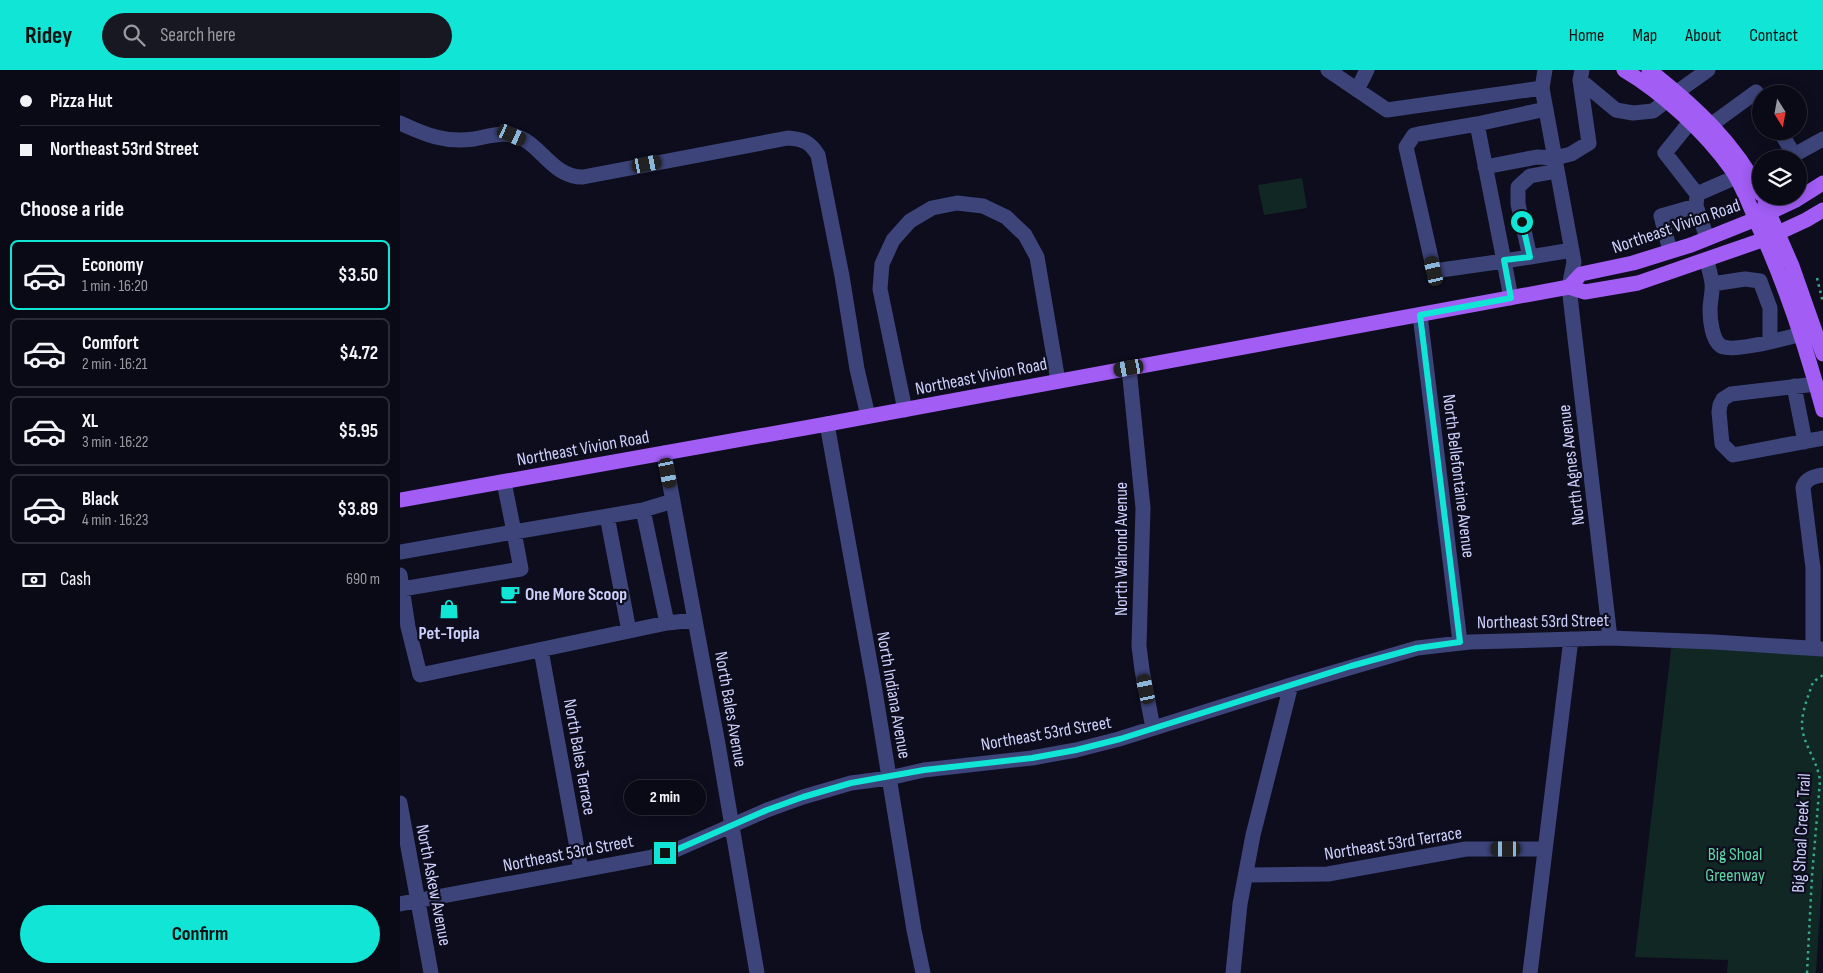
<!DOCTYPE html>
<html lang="en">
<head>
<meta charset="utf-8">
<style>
  :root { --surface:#0a0a16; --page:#181823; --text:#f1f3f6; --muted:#999aa1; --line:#2a2b35; --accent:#10e5d6 }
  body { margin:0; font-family:"Sofia Sans Condensed",sans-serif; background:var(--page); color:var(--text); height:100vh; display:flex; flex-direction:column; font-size:19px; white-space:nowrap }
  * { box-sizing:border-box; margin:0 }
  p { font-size:16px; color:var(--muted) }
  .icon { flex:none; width:28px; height:28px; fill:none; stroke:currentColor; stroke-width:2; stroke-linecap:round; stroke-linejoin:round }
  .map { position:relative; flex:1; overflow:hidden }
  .details { display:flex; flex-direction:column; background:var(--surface); width:400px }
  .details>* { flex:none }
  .banner { display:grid; align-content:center; height:110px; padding:0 20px; background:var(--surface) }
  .needle { width:32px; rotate:169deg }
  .fabs { position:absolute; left:1352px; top:15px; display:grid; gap:10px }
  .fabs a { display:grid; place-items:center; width:55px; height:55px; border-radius:50%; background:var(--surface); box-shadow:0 2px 12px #0003,0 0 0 1px var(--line); font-size:25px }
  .end { position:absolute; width:22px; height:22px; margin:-11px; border:6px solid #10e5d6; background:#111; box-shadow:0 0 0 2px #111 }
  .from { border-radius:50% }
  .bubble { position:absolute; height:35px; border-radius:18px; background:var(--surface); box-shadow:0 2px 12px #0003,0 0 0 1px var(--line); font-size:16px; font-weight:700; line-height:35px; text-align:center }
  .car { position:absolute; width:15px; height:30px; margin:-15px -8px; border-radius:6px; box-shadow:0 0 4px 1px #0007; background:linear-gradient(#222 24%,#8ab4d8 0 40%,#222 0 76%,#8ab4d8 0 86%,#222 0) }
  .banner b { display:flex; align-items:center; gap:18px; height:48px; font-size:19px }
  .banner b+b { border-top:1px solid var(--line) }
  .banner i { width:12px; height:12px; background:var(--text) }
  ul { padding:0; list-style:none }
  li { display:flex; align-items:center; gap:15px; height:70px; margin:0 10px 8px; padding:0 10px; border:2px solid var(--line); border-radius:8px }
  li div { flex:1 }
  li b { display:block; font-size:19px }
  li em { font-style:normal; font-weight:700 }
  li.selected { border-color:var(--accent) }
  li>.icon { width:45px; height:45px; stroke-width:1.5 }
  h2 { padding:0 20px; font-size:22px; line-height:60px }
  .pay { display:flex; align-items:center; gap:12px; height:55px; padding:0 20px; font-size:19px }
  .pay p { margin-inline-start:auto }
  .cta { display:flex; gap:10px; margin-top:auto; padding:10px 20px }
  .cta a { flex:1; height:58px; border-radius:30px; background:var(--accent); color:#111; font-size:20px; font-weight:700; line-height:58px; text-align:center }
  header { display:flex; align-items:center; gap:30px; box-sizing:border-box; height:70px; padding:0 25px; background:var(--accent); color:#111 }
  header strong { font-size:24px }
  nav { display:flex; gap:28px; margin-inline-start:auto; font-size:18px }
  .search { width:350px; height:45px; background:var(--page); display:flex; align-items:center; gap:12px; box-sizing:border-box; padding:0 18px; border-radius:28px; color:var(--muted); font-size:19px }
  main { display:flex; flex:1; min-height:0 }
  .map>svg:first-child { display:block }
  .green { fill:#112723 }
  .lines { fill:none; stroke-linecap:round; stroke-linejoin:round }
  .path { stroke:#36a88d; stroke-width:2.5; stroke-dasharray:2.5 4; stroke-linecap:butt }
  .minor { stroke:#3c447a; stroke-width:15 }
  .major { stroke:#a15df4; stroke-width:15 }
  .route { stroke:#10e5d6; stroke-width:6 }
  .labels { text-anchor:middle; stroke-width:4.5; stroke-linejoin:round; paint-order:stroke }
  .street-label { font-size:18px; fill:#ced0fc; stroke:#0d0d1e }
  .poi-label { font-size:18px; font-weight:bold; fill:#ced0fc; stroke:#0d0d1e; text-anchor:start }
  .park-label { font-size:18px; fill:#60d5a4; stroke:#0d0d1e }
</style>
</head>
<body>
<header>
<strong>Ridey</strong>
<div class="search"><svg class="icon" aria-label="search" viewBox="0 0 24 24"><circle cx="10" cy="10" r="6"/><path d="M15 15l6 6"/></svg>Search here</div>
<nav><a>Home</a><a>Map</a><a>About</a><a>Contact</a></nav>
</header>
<main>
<section class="details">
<div class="banner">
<b><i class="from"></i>Pizza Hut</b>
<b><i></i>Northeast 53rd Street</b>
</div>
<h2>Choose a ride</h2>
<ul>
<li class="selected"><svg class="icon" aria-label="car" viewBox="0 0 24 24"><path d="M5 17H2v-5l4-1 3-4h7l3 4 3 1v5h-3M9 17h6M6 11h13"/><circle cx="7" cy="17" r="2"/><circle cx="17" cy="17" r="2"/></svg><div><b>Economy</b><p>1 min · 16:20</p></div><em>$3.50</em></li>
<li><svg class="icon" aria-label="car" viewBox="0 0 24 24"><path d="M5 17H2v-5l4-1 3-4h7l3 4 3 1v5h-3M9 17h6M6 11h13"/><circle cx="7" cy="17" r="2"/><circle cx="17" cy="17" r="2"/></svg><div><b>Comfort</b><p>2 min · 16:21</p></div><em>$4.72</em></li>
<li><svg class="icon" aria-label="car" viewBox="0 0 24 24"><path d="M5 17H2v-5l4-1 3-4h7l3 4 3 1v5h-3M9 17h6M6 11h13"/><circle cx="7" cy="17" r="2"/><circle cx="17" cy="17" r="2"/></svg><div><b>XL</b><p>3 min · 16:22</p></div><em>$5.95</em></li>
<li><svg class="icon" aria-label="car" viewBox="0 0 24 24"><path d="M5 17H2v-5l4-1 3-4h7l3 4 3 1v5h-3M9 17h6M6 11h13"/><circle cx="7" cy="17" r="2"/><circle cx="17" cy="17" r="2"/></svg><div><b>Black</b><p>4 min · 16:23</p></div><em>$3.89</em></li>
</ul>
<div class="pay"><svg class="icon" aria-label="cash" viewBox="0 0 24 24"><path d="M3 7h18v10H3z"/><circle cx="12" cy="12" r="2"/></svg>Cash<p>690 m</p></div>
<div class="cta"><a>Confirm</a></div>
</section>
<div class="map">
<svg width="1423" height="903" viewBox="0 0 1423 903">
  <rect width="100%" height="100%" fill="#0d0d1e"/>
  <!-- green -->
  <path class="green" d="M 902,108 L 907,138 L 864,145 L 858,115 Z
    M 1272,571 L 1423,586 L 1423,798 L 1416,903 L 1327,903 L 1328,890 L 1235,887 Z"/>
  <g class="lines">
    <!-- path -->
    <path class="path" d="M 1417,208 L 1423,233
      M 1407,903 L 1412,806 L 1420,711 C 1418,693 1407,680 1403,663 C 1399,647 1408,627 1413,612 L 1423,605"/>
    <!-- minor -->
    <path class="minor" d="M 928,0 L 987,40 L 1142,18 L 1174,192 L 1169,217 L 1210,568
      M 1180,10 L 1216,40 L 1233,43 L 1253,41 L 1266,31
      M 1142,18 L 1145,0
      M 957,20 L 967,0
      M 1277,22 L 1308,0
      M 1290,52 L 1265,83 L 1297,124 L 1336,107
      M 0,53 C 26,65 45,73 74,69 C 86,67 99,62 112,65 C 141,71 150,107 183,107 L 388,68 C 403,69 410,72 418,85 L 442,206 L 457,299 L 468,346
      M 1077,54 L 1104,191 L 1130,187
      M 1312,54 L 1356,22 L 1361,30
      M 1380,61 L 1394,85 L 1423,69
      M 1085,97 L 1137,87 L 1155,88 L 1171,84 L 1189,73 L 1180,10 L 1182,0
      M 1157,101 L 1130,106 L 1118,117 L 1118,134 L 1130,187 L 1172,180
      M 1297,125 L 1296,136 L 1307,168
      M 1270,181 L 1261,146 L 1296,136
      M 1307,190 C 1308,197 1311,205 1312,213 C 1313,222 1310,231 1310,240 C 1310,250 1312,270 1321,276 C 1333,283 1386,268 1401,264
      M 1312,214 L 1345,209 L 1360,211 L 1370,238 L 1370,271
      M 1111,228 L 1104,191 L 1034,201 L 1006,77 L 1014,65 L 1019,64 L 1077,54 L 1146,39
      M 1020,245 L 1060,572
      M 729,298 L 743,438 L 739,576 L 742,600 L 753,658
      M 1416,314 L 1331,324 L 1323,329 L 1320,335 L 1319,342 L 1322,374 L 1333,385 L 1423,368
      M 1394,316 L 1405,372
      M 505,340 L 480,219 L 482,194 L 493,170 L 510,151 L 532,138 L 557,133 L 583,136 L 606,147 L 625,165 L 637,187 L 658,311
      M 427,354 L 474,615 L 514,860 L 523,903
      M 264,383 L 318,674 L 357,903
      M 273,431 L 243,440 L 267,553 L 295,550
      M 207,446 L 229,561
      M 0,482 L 114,462 L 104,412
      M 0,505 L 8,557 L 20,605 L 267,553
      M 2,519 L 121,499 L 114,462 L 243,440
      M 1413,578 L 1413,498 L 1403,418 C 1405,409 1415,406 1423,405
      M 141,580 L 181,800
      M 0,733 L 31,903
      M 847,805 L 928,804 L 1066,779 L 1145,779
      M 0,834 L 252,787 L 278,779 L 367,740 L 403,727 L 451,713 L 489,708 L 524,700 L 632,688 L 676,680 L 719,669 L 891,615 L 1017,578 L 1070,572 L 1210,568 L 1314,572 L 1423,579
      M 833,903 L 840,834 L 853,765 L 891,615
      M 1130,903 L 1171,569"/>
    <!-- major -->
    <path class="major" d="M 1224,0 C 1263,23 1306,63 1332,100 C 1343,117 1350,136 1358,155 C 1386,215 1406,277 1423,340
      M 1249,0 C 1295,36 1334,72 1361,124
      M 1365,134 L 1392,196 L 1423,284
      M 1169,217 L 1181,204 L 1233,193 L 1291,175 L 1356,149 L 1396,130 L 1423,113
      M 0,430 L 427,354 L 1169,217 L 1185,222 L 1238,213 L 1365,169 L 1406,150 L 1423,140"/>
  </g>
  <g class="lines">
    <!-- route -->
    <path class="route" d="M 265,783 L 278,779 L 367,740 L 403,727 L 451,713 L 524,700 L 632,688 L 676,680 L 720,669 L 951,596 L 1017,578 L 1060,572 L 1020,245 L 1111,228 L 1104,190 L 1130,187 L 1122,152"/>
  </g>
  <!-- icons -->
  <defs>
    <symbol id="cafe-bare" viewBox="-9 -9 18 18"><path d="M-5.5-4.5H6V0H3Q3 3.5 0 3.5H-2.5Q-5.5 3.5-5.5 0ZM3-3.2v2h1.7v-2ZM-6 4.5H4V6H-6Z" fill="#10e5d6" stroke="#0d0d1e" stroke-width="2.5" paint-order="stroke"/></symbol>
    <symbol id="shop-bare" viewBox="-9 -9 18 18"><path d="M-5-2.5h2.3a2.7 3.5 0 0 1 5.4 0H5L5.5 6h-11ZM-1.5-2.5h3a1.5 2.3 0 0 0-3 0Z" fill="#10e5d6" stroke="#0d0d1e" stroke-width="2.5" paint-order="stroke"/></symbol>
  </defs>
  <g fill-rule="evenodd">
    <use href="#cafe-bare" x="96" y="510" width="28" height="28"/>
    <use href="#shop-bare" x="35" y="525" width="28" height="28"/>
  </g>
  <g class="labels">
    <!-- street labels -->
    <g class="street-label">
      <text transform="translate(1276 156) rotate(-19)" y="6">Northeast Vivion Road</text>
      <text transform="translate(581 306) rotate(-11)" y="6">Northeast Vivion Road</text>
      <text transform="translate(183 378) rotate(-10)" y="6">Northeast Vivion Road</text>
      <text transform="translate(1171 395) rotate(-97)" y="6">North Agnes Avenue</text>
      <text transform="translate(1059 406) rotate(83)" y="6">North Bellefontaine Avenue</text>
      <text transform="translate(721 479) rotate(-90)" y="6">North Walrond Avenue</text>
      <text transform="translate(1143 551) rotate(-1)" y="6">Northeast 53rd Street</text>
      <text transform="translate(494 625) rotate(80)" y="6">North Indiana Avenue</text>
      <text transform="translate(331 639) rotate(80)" y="6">North Bales Avenue</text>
      <text transform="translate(646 663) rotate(-10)" y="6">Northeast 53rd Street</text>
      <text transform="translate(180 687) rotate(80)" y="6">North Bales Terrace</text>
      <text transform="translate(1401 763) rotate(-87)" y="6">Big Shoal Creek Trail</text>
      <text transform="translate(993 773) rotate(-9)" y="6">Northeast 53rd Terrace</text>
      <text transform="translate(168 783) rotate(-11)" y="6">Northeast 53rd Street</text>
      <text transform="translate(34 815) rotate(79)" y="6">North Askew Avenue</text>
    </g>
    <!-- poi labels -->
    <g class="poi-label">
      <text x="125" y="530">One More Scoop</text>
      <text x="49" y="569" text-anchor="middle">Pet-Topia</text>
    </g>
    <!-- park labels -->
    <g class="park-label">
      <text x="1335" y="790">Big Shoal<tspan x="1335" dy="21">Greenway</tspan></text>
    </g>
  </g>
</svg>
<div class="fabs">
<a><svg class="needle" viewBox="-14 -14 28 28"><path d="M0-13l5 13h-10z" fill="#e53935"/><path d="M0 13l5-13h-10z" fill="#999aa1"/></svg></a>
<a><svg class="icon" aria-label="layers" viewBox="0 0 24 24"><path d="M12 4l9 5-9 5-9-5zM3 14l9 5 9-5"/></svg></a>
</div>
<i class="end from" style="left:1122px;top:152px"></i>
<i class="end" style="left:265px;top:783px"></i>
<div class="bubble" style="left:224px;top:710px;width:82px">2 min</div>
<i class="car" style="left:112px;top:65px;rotate:115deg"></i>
<i class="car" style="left:247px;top:94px;rotate:79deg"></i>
<i class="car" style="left:1034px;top:201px;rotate:347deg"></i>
<i class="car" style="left:729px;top:298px;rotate:260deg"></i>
<i class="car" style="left:268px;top:403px;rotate:169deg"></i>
<i class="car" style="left:746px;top:619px;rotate:348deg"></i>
<i class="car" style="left:1106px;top:779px;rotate:270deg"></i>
</div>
</main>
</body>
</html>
